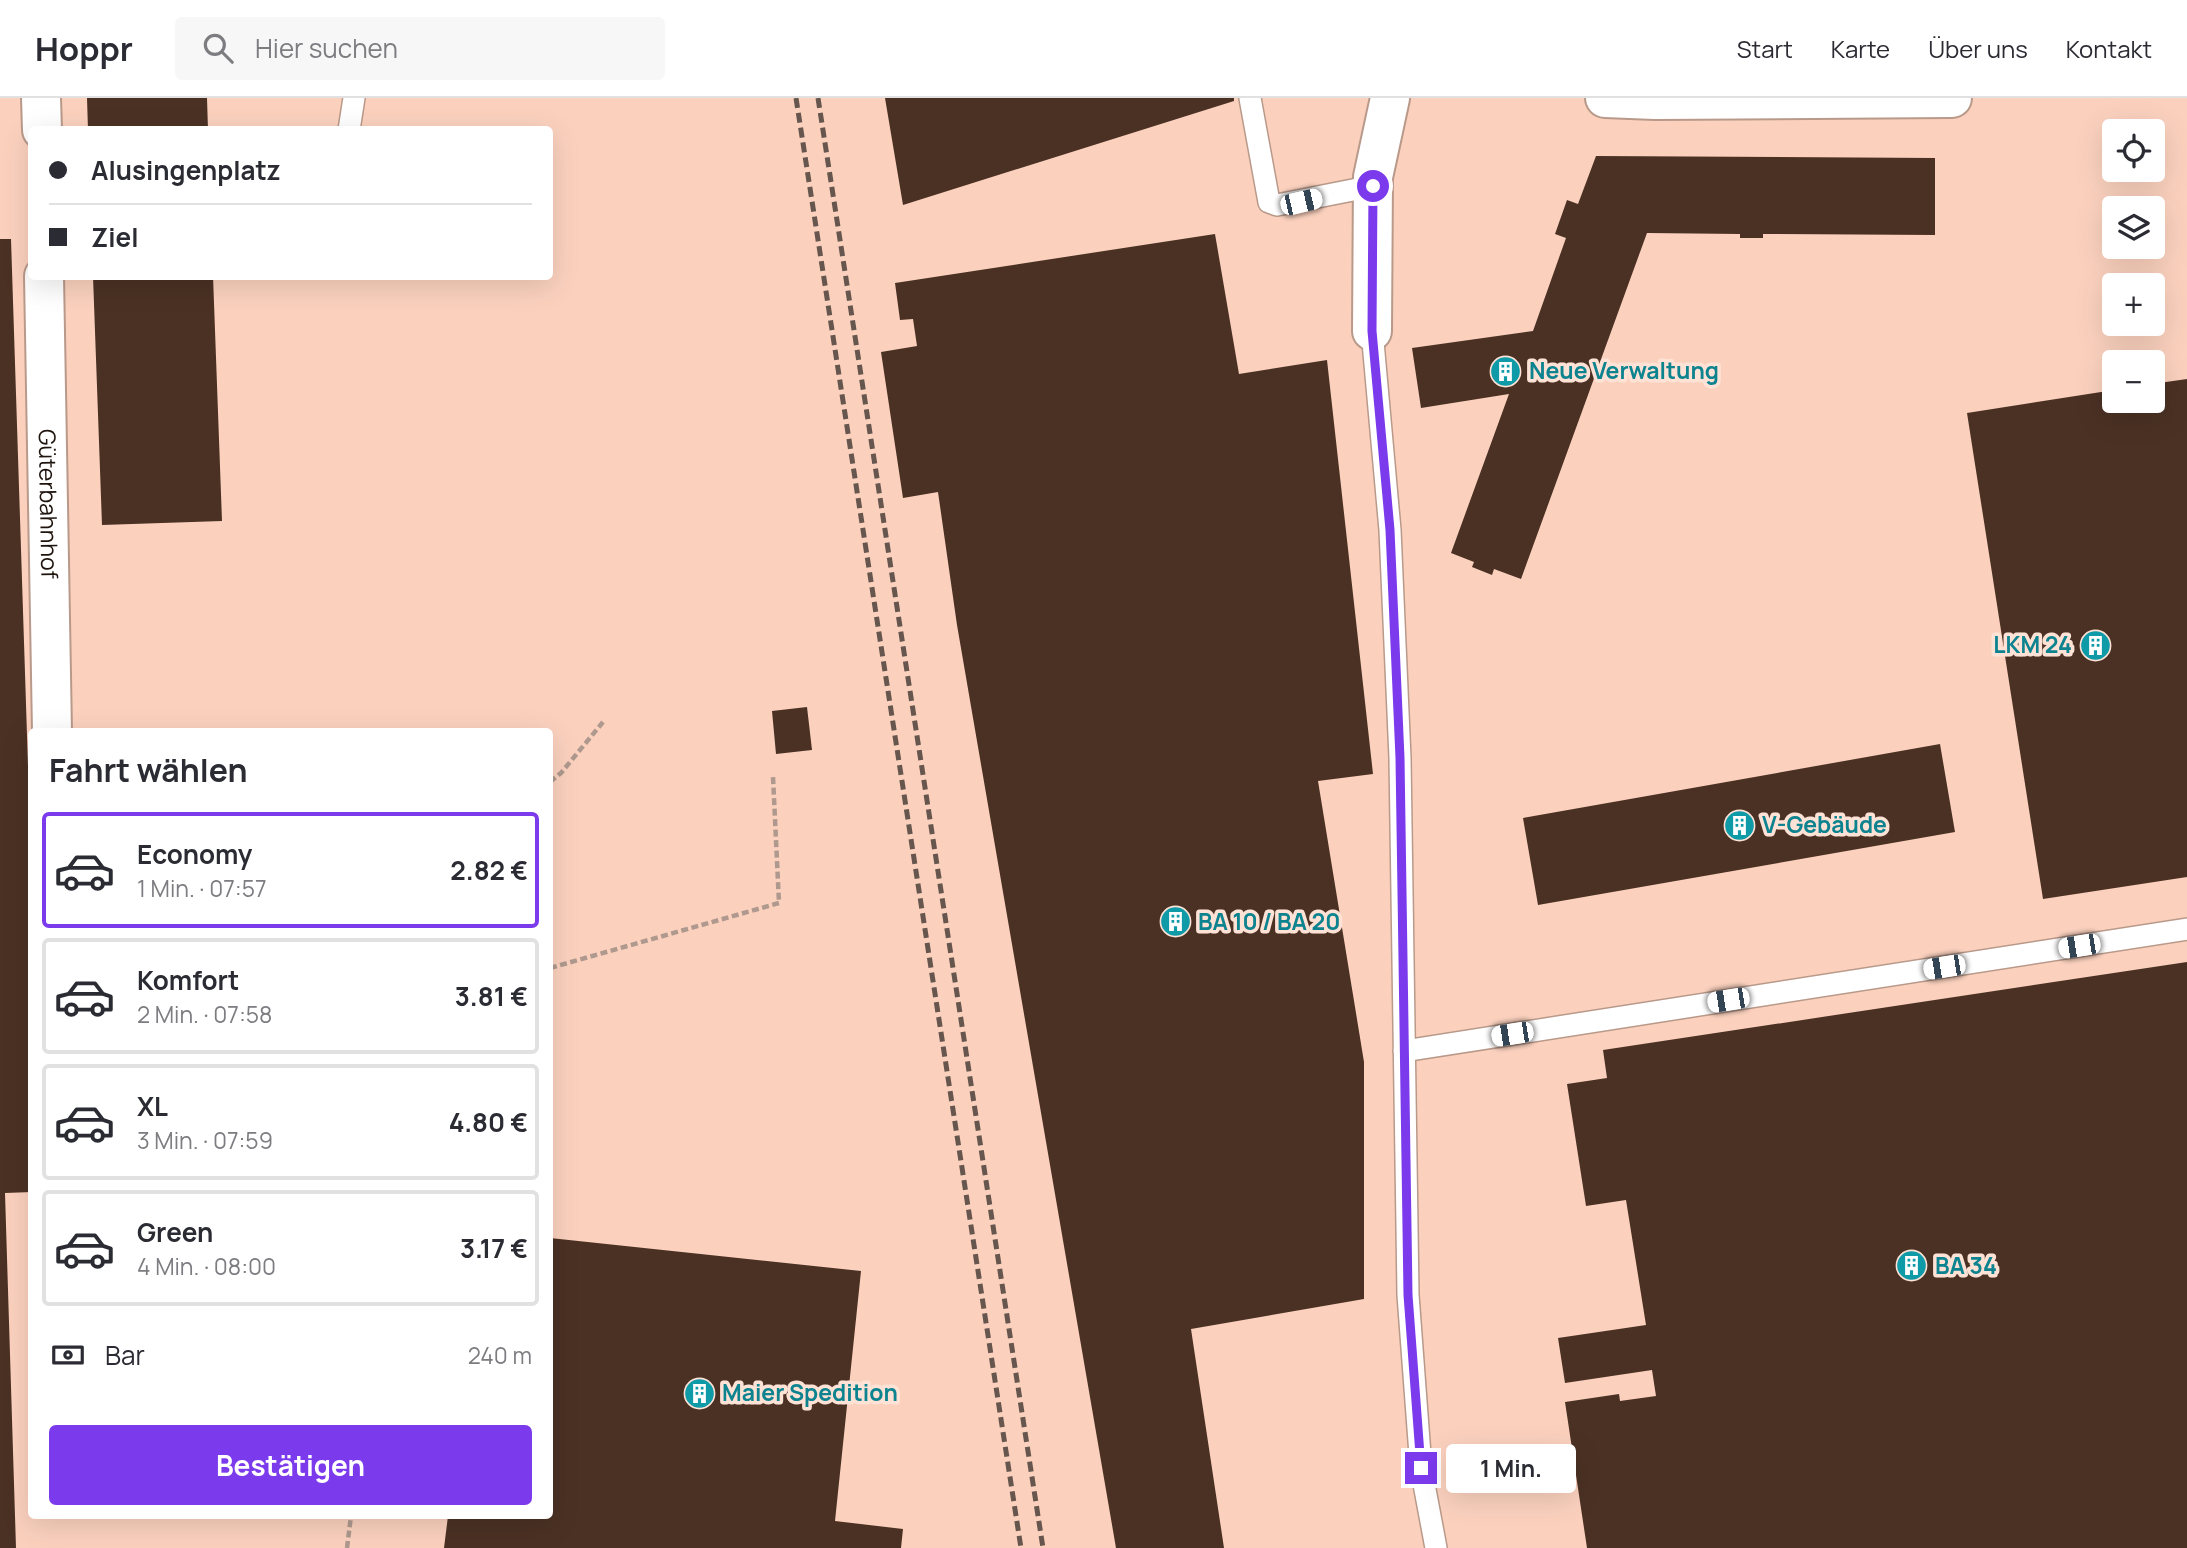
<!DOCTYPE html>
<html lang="de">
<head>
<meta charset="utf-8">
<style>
  :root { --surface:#fff; --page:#f7f7f7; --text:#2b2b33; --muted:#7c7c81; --line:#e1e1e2; --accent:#7c3aed }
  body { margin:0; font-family:Manrope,sans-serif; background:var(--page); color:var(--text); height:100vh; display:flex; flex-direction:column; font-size:26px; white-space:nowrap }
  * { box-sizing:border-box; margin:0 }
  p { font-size:23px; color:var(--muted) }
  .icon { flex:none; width:38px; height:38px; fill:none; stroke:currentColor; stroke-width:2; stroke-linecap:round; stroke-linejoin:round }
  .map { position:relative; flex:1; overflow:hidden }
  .panel { position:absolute; left:28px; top:630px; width:525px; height:791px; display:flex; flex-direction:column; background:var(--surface); border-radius:7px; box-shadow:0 7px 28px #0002 }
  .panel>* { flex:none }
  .guide { position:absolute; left:28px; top:28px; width:525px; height:154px; border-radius:7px; box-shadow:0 7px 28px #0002; display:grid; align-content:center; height:154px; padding:0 21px; background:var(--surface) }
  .tools { position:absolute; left:2102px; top:21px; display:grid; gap:14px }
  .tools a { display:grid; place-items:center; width:63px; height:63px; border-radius:7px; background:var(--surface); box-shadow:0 7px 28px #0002; font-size:35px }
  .end { position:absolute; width:32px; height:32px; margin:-16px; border:9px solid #7c3aed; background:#fff; box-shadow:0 0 0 4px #fff }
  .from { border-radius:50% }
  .bubble { position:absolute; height:49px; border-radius:7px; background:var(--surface); box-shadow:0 7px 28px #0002; font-size:23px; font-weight:700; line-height:49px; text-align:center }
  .car { position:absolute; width:21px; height:42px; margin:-21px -10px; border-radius:9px; box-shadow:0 0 5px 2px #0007; background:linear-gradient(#fff 24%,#345 0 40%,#fff 0 76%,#345 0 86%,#fff 0) }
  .guide b { display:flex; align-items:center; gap:24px; height:66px; font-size:26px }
  .guide b+b { border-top:2px solid var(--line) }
  .guide i { width:18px; height:18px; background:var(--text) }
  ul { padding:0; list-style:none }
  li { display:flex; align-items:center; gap:21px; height:116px; margin:0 14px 10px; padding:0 7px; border:4px solid var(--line); border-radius:7px }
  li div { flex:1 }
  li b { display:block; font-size:26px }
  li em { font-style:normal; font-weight:700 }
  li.current { border-color:var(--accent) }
  li>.icon { width:63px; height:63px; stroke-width:1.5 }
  h2 { padding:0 21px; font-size:32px; line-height:84px }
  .pay { display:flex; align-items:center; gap:18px; height:77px; padding:0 21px; font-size:26px }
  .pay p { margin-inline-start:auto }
  .cta { display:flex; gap:14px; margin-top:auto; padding:14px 21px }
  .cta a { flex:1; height:80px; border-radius:7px; background:var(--accent); color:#fff; font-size:28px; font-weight:700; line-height:80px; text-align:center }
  header { display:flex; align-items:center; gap:42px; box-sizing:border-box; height:98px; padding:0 35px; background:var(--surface); border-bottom:2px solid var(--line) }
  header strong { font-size:33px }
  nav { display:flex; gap:38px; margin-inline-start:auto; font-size:24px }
  .search { width:490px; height:63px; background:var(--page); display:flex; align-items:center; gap:18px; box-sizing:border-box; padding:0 24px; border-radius:7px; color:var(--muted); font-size:26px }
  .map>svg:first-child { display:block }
  .built { fill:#fbd1be; fill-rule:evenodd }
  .building { fill:#4b3124 }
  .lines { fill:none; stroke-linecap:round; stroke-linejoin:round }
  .lane-casing { stroke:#b9998a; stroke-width:24 }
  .street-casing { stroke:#b9998a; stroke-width:42 }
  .secondary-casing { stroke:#b9998a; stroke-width:42 }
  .path { stroke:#af998e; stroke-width:4.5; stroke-dasharray:7 3.5; stroke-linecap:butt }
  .lane { stroke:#fff; stroke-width:21 }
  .street { stroke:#fff; stroke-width:38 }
  .secondary { stroke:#fff; stroke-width:38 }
  .rail { stroke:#66564e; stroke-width:5; stroke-dasharray:10 5; stroke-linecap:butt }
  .route { stroke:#7c3aed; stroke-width:9 }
  .labels { text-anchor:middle; stroke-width:7; stroke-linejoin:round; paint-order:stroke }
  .culture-label { font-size:23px; font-weight:bold; fill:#0d838f; stroke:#fee2d5; text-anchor:start }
  .street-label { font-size:23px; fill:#1e130d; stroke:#fee2d5 }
</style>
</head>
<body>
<header>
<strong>Hoppr</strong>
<div class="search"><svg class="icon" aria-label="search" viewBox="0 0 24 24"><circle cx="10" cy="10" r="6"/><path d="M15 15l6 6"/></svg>Hier suchen</div>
<nav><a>Start</a><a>Karte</a><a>Über uns</a><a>Kontakt</a></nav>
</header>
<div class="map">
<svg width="2187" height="1450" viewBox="0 0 2187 1450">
  <rect width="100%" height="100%" fill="#fee2d5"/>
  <!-- built -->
  <path class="built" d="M 0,0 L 2187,0 L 2187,1450 L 0,1450 ZM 32,32 L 550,32 L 550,178 L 32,178 ZM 2114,33 L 2152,33 L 2152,72 L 2114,72 ZM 2114,110 L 2152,110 L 2152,149 L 2114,149 ZM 2114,187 L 2152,187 L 2152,226 L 2114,226 ZM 2114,264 L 2152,264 L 2152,303 L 2114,303 ZM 32,634 L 550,634 L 550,1418 L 32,1418 Z"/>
  <!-- building -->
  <path class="building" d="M 87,0 L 207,0 L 208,32 L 88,32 Z
    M 885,0 L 1234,0 L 1234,3 L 903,107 Z
    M 1596,58 L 1935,60 L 1935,137 L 1763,136 L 1763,140 L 1740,140 L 1740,136 L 1647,135 L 1521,481 L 1494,471 L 1492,477 L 1472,469 L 1474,464 L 1451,455 L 1509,296 L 1421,310 L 1412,250 L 1533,233 L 1566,140 L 1555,136 L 1567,102 L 1578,106 Z
    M 1215,136 L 1239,276 L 1327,262 L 1373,676 L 1318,683 L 1364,964 L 1364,1201 L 1191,1231 L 1224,1450 L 1116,1450 L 957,527 L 938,394 L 903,400 L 881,254 L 917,248 L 913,221 L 900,222 L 895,185 Z
    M 0,141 L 11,141 L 32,792 L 32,1094 L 5,1095 L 16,1450 L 0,1450 Z
    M 93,178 L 213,178 L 222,423 L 102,427 Z
    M 2187,281 L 2187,779 L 2043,801 L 1967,315 L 2114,292 L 2114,303 L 2152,303 L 2152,286 Z
    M 807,609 L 812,652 L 776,656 L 772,613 Z
    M 1940,646 L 1955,734 L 1538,807 L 1523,720 Z
    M 2187,864 L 2187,1450 L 1587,1450 L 1565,1304 L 1619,1296 L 1620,1303 L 1656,1298 L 1652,1272 L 1565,1285 L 1558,1240 L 1646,1227 L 1626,1102 L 1586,1108 L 1567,986 L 1607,980 L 1603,952 Z
    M 550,1140 L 861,1173 L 835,1423 L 903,1431 L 901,1450 L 444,1450 L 448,1418 L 550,1418 Z"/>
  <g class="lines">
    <defs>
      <path id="lane" d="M 1250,0 L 1269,104 L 1277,107 L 1373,88
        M 349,32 L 354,0
        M 1372,233 L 1390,432 L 1400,660 L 1408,1197 L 1421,1370 L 1436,1450
        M 1404,953 L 2187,831"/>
      <g id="street">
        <path d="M 41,0 L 42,32"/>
        <path id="s1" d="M 44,178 L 52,634"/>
        <path d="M 1372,233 L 1373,79 L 1390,0"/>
      </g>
      <path id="secondary" d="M 1605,0 L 1655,2 L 1952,0"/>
    </defs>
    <!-- lane casing -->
    <use href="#lane" class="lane-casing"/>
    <!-- street casing -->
    <use href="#street" class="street-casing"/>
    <!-- secondary casing -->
    <use href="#secondary" class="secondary-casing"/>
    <!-- path -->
    <path class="path" d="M 550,684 L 561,675 L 603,624
      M 550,870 L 779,805 L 773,679
      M 347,1450 L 351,1418"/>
    <!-- lane -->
    <use href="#lane" class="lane"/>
    <!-- street -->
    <use href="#street" class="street"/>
    <!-- secondary -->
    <use href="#secondary" class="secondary"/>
    <!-- rail -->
    <path class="rail" d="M 796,0 L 1021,1450
      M 818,0 L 1043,1450"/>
  </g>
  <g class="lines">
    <!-- route -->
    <path class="route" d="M 1373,88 L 1372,233 L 1390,432 L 1400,660 L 1408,1197 L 1421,1370"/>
  </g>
  <!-- icons -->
  <defs>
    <symbol id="building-disc" viewBox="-11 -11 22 22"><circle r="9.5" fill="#0f9aa8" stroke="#fee2d5"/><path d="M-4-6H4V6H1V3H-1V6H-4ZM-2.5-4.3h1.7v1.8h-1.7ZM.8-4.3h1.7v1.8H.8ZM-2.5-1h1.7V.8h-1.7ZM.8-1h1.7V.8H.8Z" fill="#fff"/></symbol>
  </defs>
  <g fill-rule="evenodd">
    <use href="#building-disc" x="1488" y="256" width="35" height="35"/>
    <use href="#building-disc" x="2078" y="530" width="35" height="35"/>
    <use href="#building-disc" x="1722" y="710" width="35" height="35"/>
    <use href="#building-disc" x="1158" y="806" width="35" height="35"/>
    <use href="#building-disc" x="1894" y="1150" width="35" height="35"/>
    <use href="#building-disc" x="682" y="1278" width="35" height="35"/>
  </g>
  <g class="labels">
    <!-- culture labels -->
    <g class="culture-label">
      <text x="1529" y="281">Neue Verwaltung</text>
      <text x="2072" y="555" text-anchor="end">LKM 24</text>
      <text x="1762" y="735">V-Gebäude</text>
      <text x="1198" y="832">BA 10 / BA 20</text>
      <text x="1935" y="1176">BA 34</text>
      <text x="722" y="1303">Maier Spedition</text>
    </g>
    <!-- street labels -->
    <g class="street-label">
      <text dy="8" stroke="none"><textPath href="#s1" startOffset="228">Güterbahnhof</textPath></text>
    </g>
  </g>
</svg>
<div class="tools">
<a><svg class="icon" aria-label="locate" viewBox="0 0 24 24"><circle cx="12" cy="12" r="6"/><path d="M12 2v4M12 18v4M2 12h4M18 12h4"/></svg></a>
<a><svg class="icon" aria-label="layers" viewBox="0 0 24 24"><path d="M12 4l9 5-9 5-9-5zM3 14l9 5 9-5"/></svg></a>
<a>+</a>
<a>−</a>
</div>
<i class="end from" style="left:1373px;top:88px"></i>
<i class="end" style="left:1421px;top:1370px"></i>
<div class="bubble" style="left:1446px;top:1346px;width:130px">1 Min.</div>
<i class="car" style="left:1301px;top:104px;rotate:77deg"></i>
<i class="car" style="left:2079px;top:848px;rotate:261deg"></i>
<i class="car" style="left:1944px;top:869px;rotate:261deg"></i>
<i class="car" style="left:1728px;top:902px;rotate:261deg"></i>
<i class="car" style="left:1512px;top:936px;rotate:261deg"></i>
<div class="guide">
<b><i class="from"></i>Alusingenplatz</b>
<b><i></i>Ziel</b>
</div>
<section class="panel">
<h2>Fahrt wählen</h2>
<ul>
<li class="current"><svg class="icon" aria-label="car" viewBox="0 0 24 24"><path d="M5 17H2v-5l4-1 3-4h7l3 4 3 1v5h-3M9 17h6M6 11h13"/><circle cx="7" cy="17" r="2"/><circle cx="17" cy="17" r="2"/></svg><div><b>Economy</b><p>1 Min. · 07:57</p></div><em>2.82 €</em></li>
<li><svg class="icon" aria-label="car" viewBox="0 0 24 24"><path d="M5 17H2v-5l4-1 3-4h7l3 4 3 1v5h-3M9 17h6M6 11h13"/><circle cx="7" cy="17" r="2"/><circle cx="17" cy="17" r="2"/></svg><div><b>Komfort</b><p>2 Min. · 07:58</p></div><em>3.81 €</em></li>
<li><svg class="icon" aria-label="car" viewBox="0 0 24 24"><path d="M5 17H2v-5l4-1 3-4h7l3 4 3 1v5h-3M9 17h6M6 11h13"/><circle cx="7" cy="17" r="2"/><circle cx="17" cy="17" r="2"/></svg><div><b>XL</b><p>3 Min. · 07:59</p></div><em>4.80 €</em></li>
<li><svg class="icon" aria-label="car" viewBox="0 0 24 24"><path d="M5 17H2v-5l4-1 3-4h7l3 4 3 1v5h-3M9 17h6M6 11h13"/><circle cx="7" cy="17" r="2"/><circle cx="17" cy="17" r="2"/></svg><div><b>Green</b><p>4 Min. · 08:00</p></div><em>3.17 €</em></li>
</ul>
<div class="pay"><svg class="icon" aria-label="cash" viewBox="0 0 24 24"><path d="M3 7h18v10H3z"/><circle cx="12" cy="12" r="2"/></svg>Bar<p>240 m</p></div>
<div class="cta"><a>Bestätigen</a></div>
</section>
</div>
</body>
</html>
